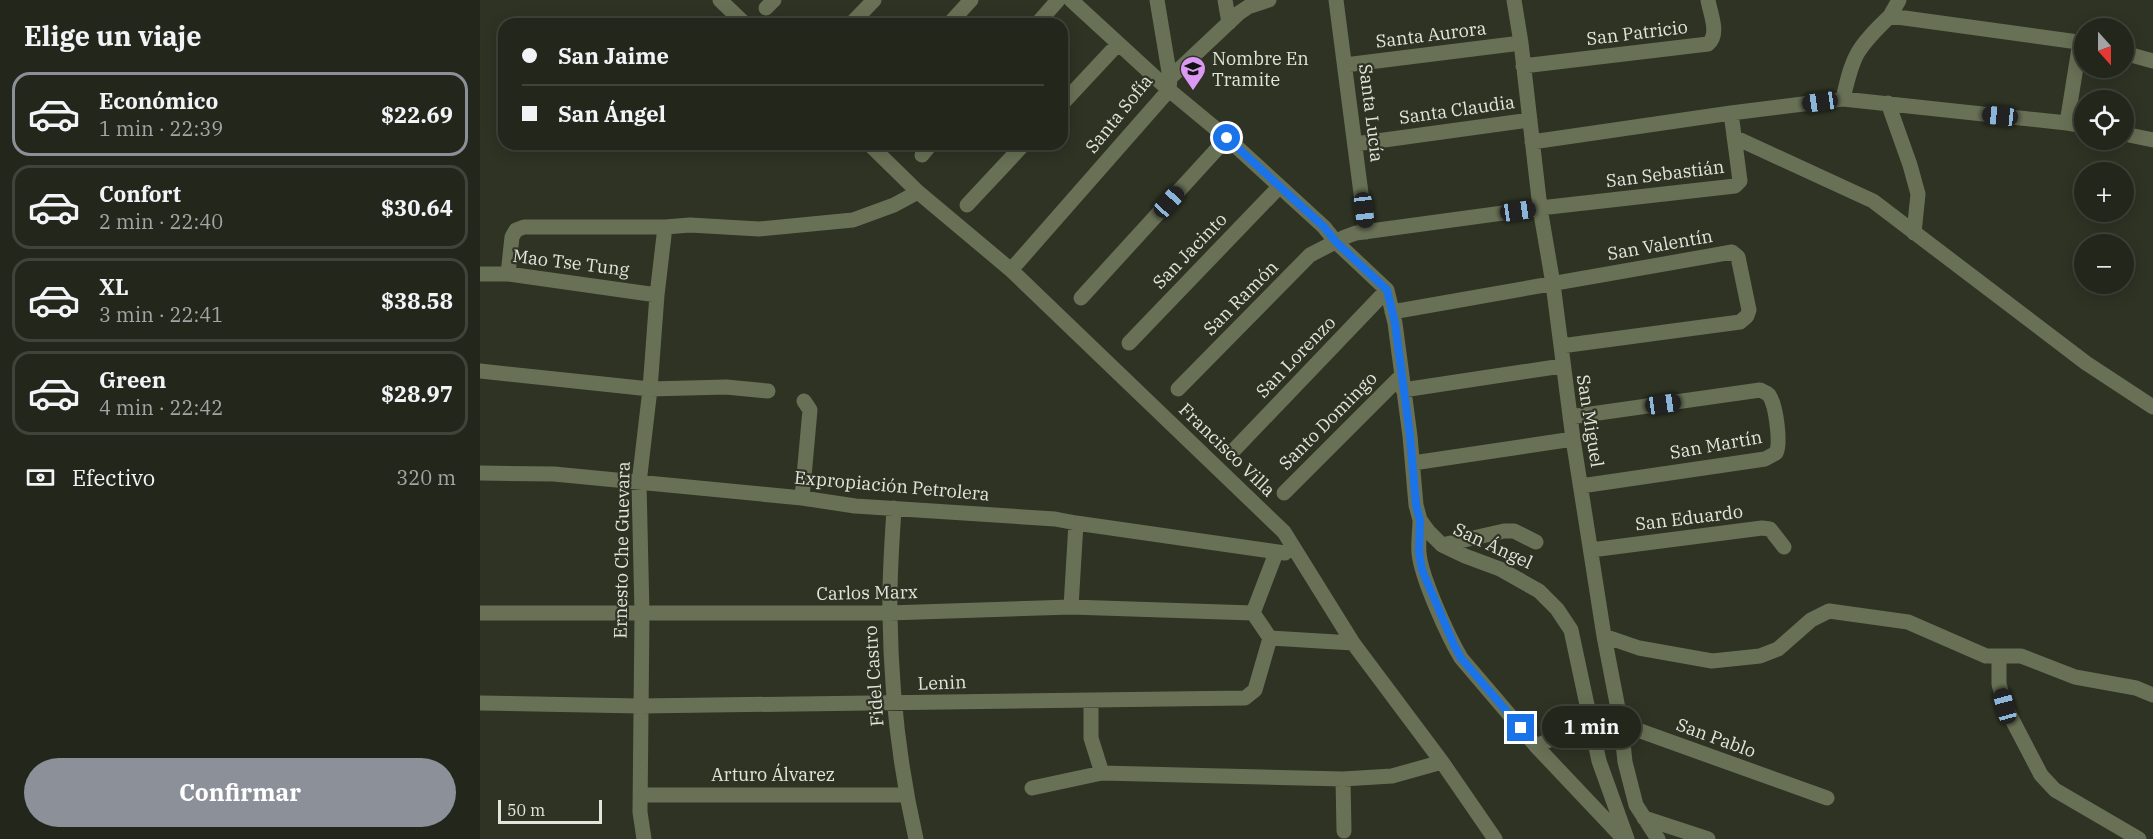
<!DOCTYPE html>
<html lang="es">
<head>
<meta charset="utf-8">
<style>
  :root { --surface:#22261b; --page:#2a2e24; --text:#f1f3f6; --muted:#a2a5a3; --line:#3f433a; --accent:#8c9099 }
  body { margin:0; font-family:"IBM Plex Serif",serif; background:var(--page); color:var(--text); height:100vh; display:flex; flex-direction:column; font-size:22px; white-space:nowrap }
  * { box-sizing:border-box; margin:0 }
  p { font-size:20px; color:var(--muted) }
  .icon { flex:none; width:33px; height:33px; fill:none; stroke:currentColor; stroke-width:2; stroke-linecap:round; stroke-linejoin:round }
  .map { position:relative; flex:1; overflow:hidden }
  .panel { display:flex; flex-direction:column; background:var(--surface); width:480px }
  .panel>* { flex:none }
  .hud { position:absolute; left:18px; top:18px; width:570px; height:132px; border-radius:18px; box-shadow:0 3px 15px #0003,0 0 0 2px var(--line); display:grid; align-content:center; height:132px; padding:0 24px; background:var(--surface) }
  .needle { width:39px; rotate:159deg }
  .buttons { position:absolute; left:1594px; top:18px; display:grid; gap:12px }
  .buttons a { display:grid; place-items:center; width:60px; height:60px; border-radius:50%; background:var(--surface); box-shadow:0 3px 15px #0003,0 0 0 2px var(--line); font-size:30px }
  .scale { position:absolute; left:18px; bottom:15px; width:104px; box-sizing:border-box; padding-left:6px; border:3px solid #e1e5db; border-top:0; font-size:16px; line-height:21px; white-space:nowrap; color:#e1e5db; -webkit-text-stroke:4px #2e3324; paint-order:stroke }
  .end { position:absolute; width:27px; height:27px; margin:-14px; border:8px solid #1a73e8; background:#fff; box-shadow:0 0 0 3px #fff }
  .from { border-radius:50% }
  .bubble { position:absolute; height:42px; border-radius:21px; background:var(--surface); box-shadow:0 3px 15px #0003,0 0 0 2px var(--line); font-size:20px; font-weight:700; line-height:42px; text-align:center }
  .car { position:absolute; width:18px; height:36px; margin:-18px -9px; border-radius:8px; box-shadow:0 0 4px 2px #0007; background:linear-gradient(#222 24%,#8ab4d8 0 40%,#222 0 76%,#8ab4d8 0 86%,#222 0) }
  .hud b { display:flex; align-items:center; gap:21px; height:57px; font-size:22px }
  .hud b+b { border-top:2px solid var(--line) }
  .hud i { width:15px; height:15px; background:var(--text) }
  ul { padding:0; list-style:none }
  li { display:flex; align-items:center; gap:18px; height:84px; margin:0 12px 9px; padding:0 12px; border:3px solid var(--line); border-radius:18px }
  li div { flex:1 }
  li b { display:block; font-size:22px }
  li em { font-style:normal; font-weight:700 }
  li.on { border-color:var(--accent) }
  li>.icon { width:54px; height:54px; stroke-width:1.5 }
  h2 { padding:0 24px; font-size:27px; line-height:72px }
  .pay { display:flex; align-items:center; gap:15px; height:66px; padding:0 24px; font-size:22px }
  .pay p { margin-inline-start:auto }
  .button { display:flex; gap:12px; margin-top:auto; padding:12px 24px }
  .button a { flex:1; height:69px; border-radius:36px; background:var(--accent); color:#fff; font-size:24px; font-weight:700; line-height:69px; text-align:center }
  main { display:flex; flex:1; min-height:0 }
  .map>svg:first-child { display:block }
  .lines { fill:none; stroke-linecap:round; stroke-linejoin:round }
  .minor { stroke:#687155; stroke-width:15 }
  .route { stroke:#1a73e8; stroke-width:8 }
  .labels { text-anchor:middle; stroke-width:4.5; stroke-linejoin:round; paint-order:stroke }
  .street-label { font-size:18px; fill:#e1e5db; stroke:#2e3324 }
  .poi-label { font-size:18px; fill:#e1e5db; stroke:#2e3324; text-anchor:start }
</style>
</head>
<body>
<main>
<section class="panel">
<h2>Elige un viaje</h2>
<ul>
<li class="on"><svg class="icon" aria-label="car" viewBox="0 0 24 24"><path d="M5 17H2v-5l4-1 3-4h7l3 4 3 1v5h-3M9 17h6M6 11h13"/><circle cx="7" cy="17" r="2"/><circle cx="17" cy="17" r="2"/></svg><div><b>Económico</b><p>1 min · 22:39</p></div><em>$22.69</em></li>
<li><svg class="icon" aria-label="car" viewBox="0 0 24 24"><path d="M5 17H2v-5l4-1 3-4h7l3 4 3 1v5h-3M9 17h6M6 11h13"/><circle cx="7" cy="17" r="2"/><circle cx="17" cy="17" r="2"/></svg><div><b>Confort</b><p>2 min · 22:40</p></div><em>$30.64</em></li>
<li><svg class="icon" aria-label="car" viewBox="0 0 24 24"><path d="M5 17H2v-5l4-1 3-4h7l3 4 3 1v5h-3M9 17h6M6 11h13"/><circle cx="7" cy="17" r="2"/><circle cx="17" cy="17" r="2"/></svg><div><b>XL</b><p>3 min · 22:41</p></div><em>$38.58</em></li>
<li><svg class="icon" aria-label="car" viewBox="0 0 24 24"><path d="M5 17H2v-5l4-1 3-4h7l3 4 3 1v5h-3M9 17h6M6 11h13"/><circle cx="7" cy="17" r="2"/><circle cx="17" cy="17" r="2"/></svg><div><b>Green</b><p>4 min · 22:42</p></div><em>$28.97</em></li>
</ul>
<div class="pay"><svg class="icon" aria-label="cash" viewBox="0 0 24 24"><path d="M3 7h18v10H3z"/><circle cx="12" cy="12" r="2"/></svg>Efectivo<p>320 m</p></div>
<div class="button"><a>Confirmar</a></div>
</section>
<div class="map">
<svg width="1673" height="839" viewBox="0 0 1673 839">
  <rect width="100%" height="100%" fill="#2e3324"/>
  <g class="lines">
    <!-- minor -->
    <path class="minor" d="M 240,0 L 265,24
      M 591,0 L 689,90 L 747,138 L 844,227 L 856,242 L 907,290 L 915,323 L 930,436 L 936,505 L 940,520 L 948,531 L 962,545 L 985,556 L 1020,569 L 1059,591 L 1077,609 L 1091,630 L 1119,761 L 1147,839
      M 677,0 L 690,78
      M 745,0 L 749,23
      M 856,0 L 886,232
      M 1034,0 L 1041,43 L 1060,208 L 1073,284 L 1093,439 L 1124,636 L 1141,724 L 1145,762 L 1156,805 L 1178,839
      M 286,8 L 294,0
      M 1410,16 L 1419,0
      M 371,24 L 394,0
      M 469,24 L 491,0
      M 557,24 L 578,0
      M 1644,53 L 1673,61
      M 865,65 L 1041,43
      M 1043,66 L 1228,44 C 1240,34 1230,13 1228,0
      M 1363,99 C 1373,54 1377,48 1410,16 L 1605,43
      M 1408,103 L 1430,165 L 1438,194 L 1434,233
      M 582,104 L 638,44
      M 1251,113 L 1363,99 L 1587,123 L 1605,126
      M 1587,123 L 1600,42
      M 1644,134 L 1673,140
      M 1254,137 L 1393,201 L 1606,363 L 1673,407
      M 389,144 L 438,192 L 531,270 L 804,532 L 873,643 L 962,762 L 1015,839
      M 875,144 L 1050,120
      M 442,155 L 451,144
      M 487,205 L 544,144
      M 531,270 L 689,90 L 690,78 L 759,13 L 768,7 L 789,0
      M 0,274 L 28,274 L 177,295
      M 28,274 L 32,237 L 36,230 L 44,227 L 185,227 L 210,225 L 279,229 L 373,220 L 414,205 L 438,192
      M 601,298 L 747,138
      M 912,312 L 1252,252 L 1258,257 L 1269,310 L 1267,316 L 1260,322 L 1081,346
      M 649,343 L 799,187
      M 0,371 L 170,389 L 246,387 L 288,391
      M 698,389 L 830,255 L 865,237 L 876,233 L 1060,208 L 1255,186 L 1260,181 L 1251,113 L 1052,142
      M 923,390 L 1082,366
      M 1090,417 L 1280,390 C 1285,392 1286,392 1289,395 C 1296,405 1301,443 1296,453 L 1285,459 L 1101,486
      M 753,451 L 907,290
      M 933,463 L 1093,439
      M 0,473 L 74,474 L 322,498 L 375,506 L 575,519 L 596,523 L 805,553
      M 804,493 L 921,376
      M 322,498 L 330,410 L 324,401
      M 414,508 C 412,544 409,579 410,615 C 411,690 419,765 436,839
      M 940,520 C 940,530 938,542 939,553 C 941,577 968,636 981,658 L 1056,746 L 1142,837
      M 962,545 L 1024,531 L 1034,531 L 1056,542
      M 1111,550 L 1282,528 L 1290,529 L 1304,547
      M 591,607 L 596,523
      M 0,613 L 409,613 L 591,607 L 773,613
      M 1124,636 L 1159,648 L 1232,661 L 1280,656 L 1298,649 L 1331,620 L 1349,611 L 1428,622 L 1506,656 L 1541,656 L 1595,677 L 1656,688 L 1673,695
      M 790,638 L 873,643
      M 1519,656 L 1519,684 L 1525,706 L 1561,775 L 1575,790 L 1659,839
      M 611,701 L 611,738 L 622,773
      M 0,703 L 160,706 L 765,698 L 775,690 L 790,638 L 773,613 L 796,553
      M 1056,746 L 1110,722 L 1141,724 L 1347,798
      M 863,779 L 864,831
      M 552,788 L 622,773 L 863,779 L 912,776 L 962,762
      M 160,795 L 425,795
      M 1164,818 L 1228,839
      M 164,839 L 160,812 L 162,613 L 159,483 L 170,389 L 177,295 L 185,227"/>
  </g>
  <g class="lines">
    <!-- route -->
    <path class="route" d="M 747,138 L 844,227 L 856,242 L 907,290 L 915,323 L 930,436 L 936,505 L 940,520 L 939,552 L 942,570 L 974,645 L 981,658 L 1041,728"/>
  </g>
  <!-- icons -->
  <defs>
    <symbol id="school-pin" viewBox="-11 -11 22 30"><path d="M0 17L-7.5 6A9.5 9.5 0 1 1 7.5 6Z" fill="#dc99f4" stroke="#2e3324"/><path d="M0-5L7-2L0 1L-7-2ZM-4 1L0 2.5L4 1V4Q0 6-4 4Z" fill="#111"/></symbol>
  </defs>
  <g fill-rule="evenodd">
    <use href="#school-pin" x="698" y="54" width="30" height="40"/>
  </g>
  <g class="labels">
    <!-- street labels -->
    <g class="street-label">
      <text transform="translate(1157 33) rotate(-7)" y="6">San Patricio</text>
      <text transform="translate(951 35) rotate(-7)" y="6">Santa Aurora</text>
      <text transform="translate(977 110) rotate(-8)" y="6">Santa Claudia</text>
      <text transform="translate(891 113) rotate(83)" y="6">Santa Lucía</text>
      <text transform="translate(639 114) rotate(-51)" y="6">Santa Sofía</text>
      <text transform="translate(1185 174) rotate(-7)" y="6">San Sebastián</text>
      <text transform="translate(1180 245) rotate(-10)" y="6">San Valentín</text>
      <text transform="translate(710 251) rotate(-46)" y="6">San Jacinto</text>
      <text transform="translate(91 263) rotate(7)" y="6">Mao Tse Tung</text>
      <text transform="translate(761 298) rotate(-45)" y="6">San Ramón</text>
      <text transform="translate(816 357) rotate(-46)" y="6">San Lorenzo</text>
      <text transform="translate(848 421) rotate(-45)" y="6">Santo Domingo</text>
      <text transform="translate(1110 421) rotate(81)" y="6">San Miguel</text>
      <text transform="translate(1236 445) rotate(-10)" y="6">San Martín</text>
      <text transform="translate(747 450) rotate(44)" y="6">Francisco Villa</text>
      <text transform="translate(412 486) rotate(5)" y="6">Expropiación Petrolera</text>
      <text transform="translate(1209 518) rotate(-7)" y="6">San Eduardo</text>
      <text transform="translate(1013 546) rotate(25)" y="6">San Ángel</text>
      <text transform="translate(142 550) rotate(-89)" y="6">Ernesto Che Guevara</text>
      <text transform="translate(387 593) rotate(-1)" y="6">Carlos Marx</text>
      <text transform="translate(394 676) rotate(-94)" y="6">Fidel Castro</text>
      <text transform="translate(462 683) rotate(-2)" y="6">Lenin</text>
      <text transform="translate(1236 738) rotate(20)" y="6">San Pablo</text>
      <text x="293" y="781">Arturo Álvarez</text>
    </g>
    <!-- poi labels -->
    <g class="poi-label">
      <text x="732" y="65">Nombre En<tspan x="732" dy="21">Tramite</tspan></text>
    </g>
  </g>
</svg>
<div class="buttons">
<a><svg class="needle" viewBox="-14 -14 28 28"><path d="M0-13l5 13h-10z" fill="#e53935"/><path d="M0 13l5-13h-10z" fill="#a2a5a3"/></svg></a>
<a><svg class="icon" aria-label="locate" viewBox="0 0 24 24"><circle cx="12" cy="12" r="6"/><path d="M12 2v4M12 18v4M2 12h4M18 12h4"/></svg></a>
<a>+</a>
<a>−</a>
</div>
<div class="scale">50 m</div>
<i class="end from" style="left:747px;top:138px"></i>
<i class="end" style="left:1041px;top:728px"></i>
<div class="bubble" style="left:1062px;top:706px;width:99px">1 min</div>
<i class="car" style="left:1340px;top:102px;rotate:262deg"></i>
<i class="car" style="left:1520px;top:116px;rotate:276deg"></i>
<i class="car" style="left:689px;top:202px;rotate:42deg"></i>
<i class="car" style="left:884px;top:210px;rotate:173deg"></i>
<i class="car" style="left:1038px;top:211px;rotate:82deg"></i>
<i class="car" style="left:1183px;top:404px;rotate:82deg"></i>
<i class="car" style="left:1525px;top:706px;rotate:345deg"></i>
<div class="hud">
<b><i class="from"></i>San Jaime</b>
<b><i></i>San Ángel</b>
</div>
</div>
</main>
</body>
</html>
